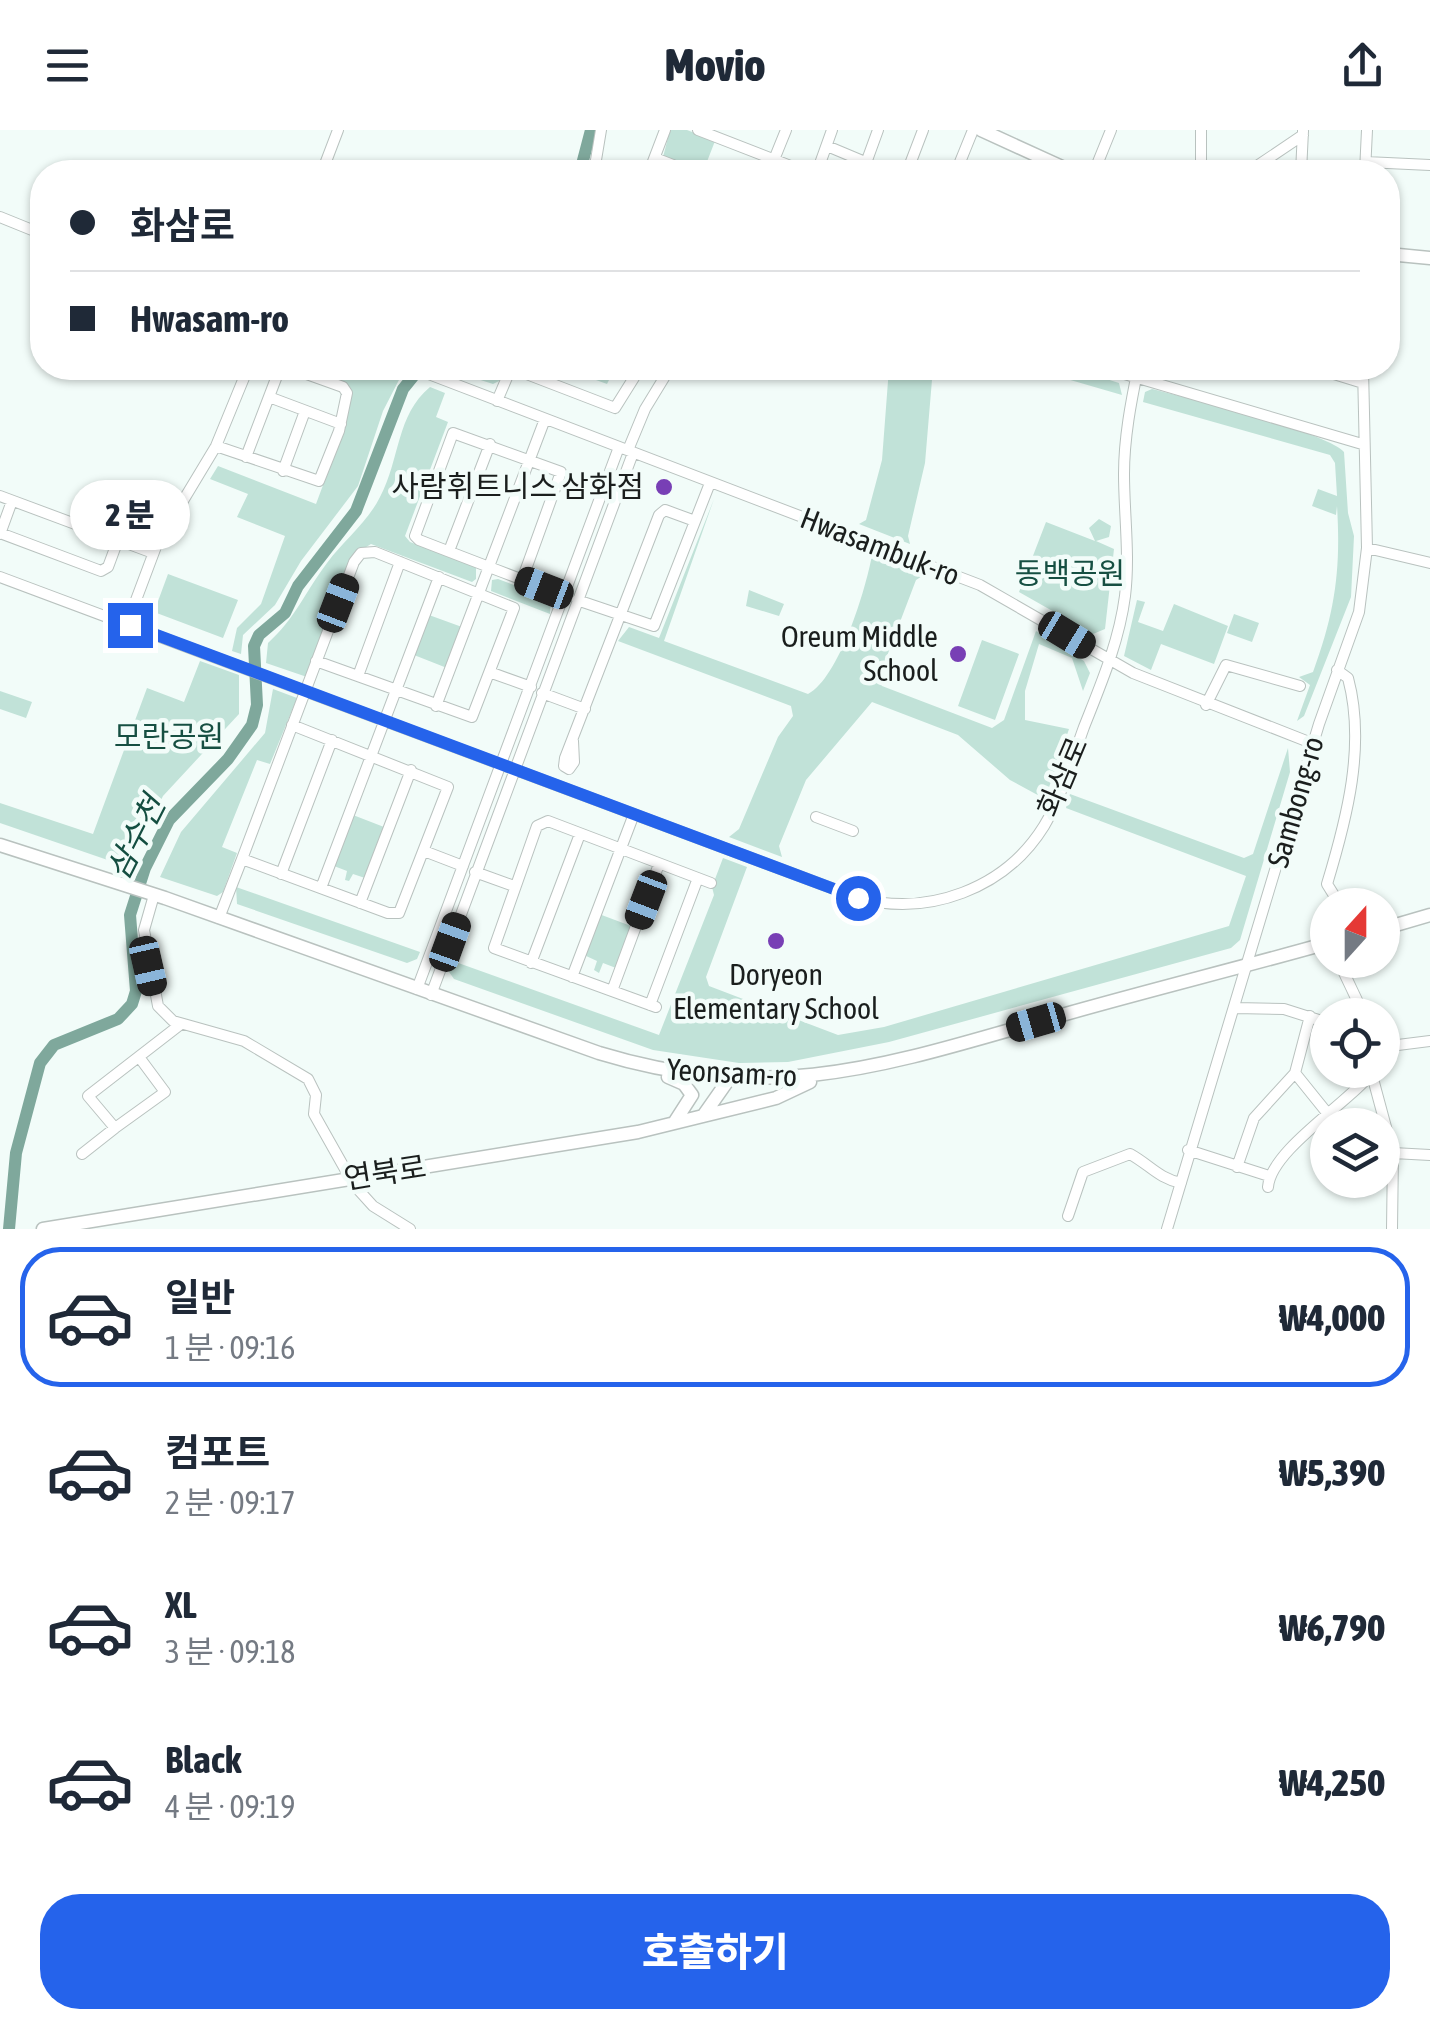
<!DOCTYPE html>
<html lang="ko">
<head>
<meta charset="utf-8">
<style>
  :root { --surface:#fff; --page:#f2f2f3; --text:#1f2937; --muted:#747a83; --line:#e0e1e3; --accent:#2563eb }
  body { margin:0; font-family:"Asap Condensed","Noto Sans KR",sans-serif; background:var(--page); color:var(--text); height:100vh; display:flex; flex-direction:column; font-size:38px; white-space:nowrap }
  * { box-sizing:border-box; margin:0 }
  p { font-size:32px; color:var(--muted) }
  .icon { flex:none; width:55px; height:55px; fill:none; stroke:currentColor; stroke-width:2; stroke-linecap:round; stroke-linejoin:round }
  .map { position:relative; height:1099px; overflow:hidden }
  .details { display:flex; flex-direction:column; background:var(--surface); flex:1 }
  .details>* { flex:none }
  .guide { position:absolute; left:30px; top:30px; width:1370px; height:220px; border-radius:40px; box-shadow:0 2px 8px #0004; display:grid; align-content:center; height:220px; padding:0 40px; background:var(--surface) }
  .needle { width:65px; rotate:21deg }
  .tools { position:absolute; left:1310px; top:758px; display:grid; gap:20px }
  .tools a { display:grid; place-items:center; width:90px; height:90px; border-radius:50%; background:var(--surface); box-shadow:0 2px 8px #0004; font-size:50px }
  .end { position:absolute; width:45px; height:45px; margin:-22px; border:12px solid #2563eb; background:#fff; box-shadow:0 0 0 5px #fff }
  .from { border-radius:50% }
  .bubble { position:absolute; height:70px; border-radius:35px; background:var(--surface); box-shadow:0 2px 8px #0004; font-size:32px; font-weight:800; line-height:70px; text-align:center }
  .car { position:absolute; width:30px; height:60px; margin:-30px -15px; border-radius:12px; box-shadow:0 0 8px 2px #0007; background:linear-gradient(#222 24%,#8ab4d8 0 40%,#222 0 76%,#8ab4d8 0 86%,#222 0) }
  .guide b { display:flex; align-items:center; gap:35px; height:95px; font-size:38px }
  .guide b+b { border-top:2px solid var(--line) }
  .guide i { width:25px; height:25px; background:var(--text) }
  ul { padding:18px 0 0; list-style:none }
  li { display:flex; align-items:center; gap:30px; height:140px; margin:0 20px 15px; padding:0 20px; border:5px solid transparent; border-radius:40px }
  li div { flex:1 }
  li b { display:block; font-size:38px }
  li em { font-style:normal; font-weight:800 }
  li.current { border-color:var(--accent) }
  li>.icon { width:90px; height:90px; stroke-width:1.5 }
  .cta { display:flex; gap:20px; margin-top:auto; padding:20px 40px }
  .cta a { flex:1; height:115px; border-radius:40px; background:var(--accent); color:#fff; font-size:40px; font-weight:800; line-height:115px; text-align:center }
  header { display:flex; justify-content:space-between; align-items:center; height:130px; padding:0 40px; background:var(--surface); font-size:45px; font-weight:800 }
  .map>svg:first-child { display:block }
  .green { fill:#c1e2d8 }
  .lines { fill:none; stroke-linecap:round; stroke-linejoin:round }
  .river { stroke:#7fa89c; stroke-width:12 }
  .minor-casing { stroke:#b9c2bf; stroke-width:12 }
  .major-casing { stroke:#b9c2bf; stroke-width:15 }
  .minor { stroke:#fff; stroke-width:10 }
  .major { stroke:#fff; stroke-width:12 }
  .route { stroke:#2563eb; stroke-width:12 }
  .poi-dot { fill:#783fb5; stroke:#f2fcf9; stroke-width:4 }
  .labels { text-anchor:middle; stroke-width:9; stroke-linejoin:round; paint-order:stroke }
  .poi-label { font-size:30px; fill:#1a1e1d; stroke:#f2fcf9; text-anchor:end }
  .street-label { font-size:30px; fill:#1a1e1d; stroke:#f2fcf9 }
  .park-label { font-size:30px; fill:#164f42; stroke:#f2fcf9 }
  .water-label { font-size:32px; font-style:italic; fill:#144e41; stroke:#f2fcf9 }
</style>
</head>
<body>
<header><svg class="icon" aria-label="menu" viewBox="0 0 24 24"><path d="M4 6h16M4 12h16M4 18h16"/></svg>Movio<svg class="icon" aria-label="share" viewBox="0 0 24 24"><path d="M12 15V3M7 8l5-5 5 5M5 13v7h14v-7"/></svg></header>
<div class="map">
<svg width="1430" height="1099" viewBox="0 0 1430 1099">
  <rect width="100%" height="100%" fill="#f2fcf9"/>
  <!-- green -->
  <path class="green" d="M 670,0 L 687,0 L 715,11 L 703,42 L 663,27 Z
    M 317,238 L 376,238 L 401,246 L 383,281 L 358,356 L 301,431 L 275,475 L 243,505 L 241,524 L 232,521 L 237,498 L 261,474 L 285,406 L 237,387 L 248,364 L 210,349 L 218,336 L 316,374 L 345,296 L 351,263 L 315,242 Z
    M 443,238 L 504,238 L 499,251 L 493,254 Z
    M 563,238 L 615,238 L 607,254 Z
    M 889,238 L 933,238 L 925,333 L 908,406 L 910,414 L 859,394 L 866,390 L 882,330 Z
    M 1029,238 L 1072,238 L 1119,253 L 1122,265 Z
    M 430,257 L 445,263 L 436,287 L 448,292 L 405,406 L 410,412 L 476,437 L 476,449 L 472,452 L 371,414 L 352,426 L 307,547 L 266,533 L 268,513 C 294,490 306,461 327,433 C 344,410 367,393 380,367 C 400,330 396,285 430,257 Z
    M 1152,259 C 1187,268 1326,302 1344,322 L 1348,383 L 1354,406 L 1351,467 L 1304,586 L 1297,591 L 1310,555 L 1299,547 L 1313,542 C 1335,482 1341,440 1337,376 L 1336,385 L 1312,376 L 1318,359 L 1337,366 L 1335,333 L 1330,325 L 1143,272 L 1145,262 Z
    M 714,369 L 664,511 L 808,564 C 839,548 866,459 872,425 L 924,445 L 916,450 L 879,547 L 882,556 L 992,598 L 1004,590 L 1036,501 L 1084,531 L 1090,543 L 1083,561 L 1072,528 L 1039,514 L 1025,561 L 1025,590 L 1069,599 L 1045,669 L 1010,650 L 958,605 L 872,572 L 806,650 L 779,716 L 782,727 L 729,707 L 739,699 L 778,607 L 793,586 L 791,576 L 618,511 L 629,497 L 659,508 Z
    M 1099,389 L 1111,396 L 1109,407 L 1096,411 L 1114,419 L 1105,499 L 1093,504 L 1019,462 L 1046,392 L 1095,411 L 1089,398 Z
    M 168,444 L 238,470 L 223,508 L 154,482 Z
    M 498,449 L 551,469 L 550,484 L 491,461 L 492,450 Z
    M 749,460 L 784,474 L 779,486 L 746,476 Z
    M 1137,470 L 1145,472 L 1138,492 L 1163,501 L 1174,474 L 1228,496 L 1214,534 L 1161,514 L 1151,540 L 1124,526 Z
    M 1234,484 L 1259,493 L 1252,512 L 1227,503 Z
    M 429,485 L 462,497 L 447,538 L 414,525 Z
    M 982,510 L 1019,524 L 995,590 L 958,576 Z
    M 200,531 L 239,545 L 239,584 L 163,666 L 128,737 L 0,693 L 0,673 L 93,704 L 147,558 L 184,572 Z
    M 273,559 L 297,568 L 270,634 L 257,630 L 222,717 L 237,723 L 223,762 L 217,766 L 160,747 L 181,702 L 265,603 Z
    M 0,561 L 32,572 L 26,588 L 0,579 Z
    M 1288,618 L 1290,642 L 1240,810 L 1231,818 L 889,912 L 788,932 L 739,933 L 653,920 L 454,849 L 447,839 L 450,830 L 659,905 L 714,765 L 712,757 L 723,728 L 747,737 L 706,847 L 709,856 L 838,905 L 884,897 L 1229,796 L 1246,746 L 1066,678 L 1070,664 L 1244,728 L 1253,724 Z
    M 353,685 L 384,697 L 365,748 L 353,744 L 349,751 L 345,750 L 347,741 L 334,736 Z
    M 236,757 L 420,822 L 417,829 L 407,833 L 237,774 Z
    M 599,784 L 631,796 L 616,838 L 603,833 L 599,843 L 594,840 L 597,831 L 584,825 Z"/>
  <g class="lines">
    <!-- river -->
    <path class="river" d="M 580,42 L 591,0
      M 9,1099 L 16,1023 L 40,933 L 54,915 L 118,889 L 132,874 L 136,861 L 130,785 L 145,738 L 169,690 L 228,629 L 252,595 L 257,575 L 254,516 L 259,505 L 285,483 L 298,456 L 356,381 L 403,259 L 420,238"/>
    <defs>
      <path id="minor" d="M 698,0 L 806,42
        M 1201,0 L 1201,42
        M 827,16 L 889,42
        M 655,28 L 691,42
        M 1366,32 L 1430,35
        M 866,33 L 878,0
        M 322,42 L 338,0
        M 594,42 L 601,0
        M 649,42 L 665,0
        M 769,42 L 786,0
        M 817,42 L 832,0
        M 907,42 L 923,0
        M 956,42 L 973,0
        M 1094,42 L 1111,0
        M 1201,42 L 1257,36 L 1303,5
        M 1301,42 L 1303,1
        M 1365,42 L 1367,0
        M 0,87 L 42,104
        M 413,238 L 980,455 L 1133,543 L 1314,614
        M 511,238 L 615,278 L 640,238
        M 1104,238 L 1362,314
        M 1321,240 L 1363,253
        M 269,267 L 341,294
        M 497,271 L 511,238
        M 216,316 L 319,351 L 339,301 L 347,263 L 343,257 L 290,238
        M 628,320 L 645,279 L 670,238
        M 246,327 L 280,238
        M 283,341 L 305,281
        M 0,366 L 153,423
        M 0,403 L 101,441 L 108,437 L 118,410
        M 0,404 L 12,371
        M 1367,418 L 1430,433
        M 449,421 L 490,314
        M 0,447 L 858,768 C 928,787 1005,759 1044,696 C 1062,666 1072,630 1084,597 C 1101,554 1119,512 1125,466 C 1130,425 1124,384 1124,344 C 1124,308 1131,272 1138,238
        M 522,450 L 561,342 L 453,303 L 415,406 L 419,410 C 468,429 517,448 566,466
        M 577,470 L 654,496 L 710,353
        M 127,494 L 157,414 L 216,316 L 248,238
        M 1337,540 L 1348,548 C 1366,615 1347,688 1327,754 L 1340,775
        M 492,543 L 531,557
        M 358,546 L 400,432
        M 542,563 L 585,579
        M 1206,575 L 1226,535 L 1300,556
        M 436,576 L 545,289
        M 292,595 L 448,657 L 399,783 L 388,783 L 242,729 L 354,432 L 361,423 L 375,422 L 514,478 L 472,587 L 316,531
        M 573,611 L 574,632 L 569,639 L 564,636 L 565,628 L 659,385 L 665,380 L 695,391
        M 816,687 L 853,701
        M 424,721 L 463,736
        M 475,742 L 514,756
        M 281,744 L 332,610
        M 321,758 L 439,447
        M 154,765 L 144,800 L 158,876 L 173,891 L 244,911 L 308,949 L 316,965 L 314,984 L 354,1055 L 373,1076 L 410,1099
        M 360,773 L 411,640
        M 219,788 L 242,729
        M 1338,830 L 1364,885
        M 531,833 L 580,704
        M 572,847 L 634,684
        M 417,859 L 619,317
        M 612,861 L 659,734
        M 431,865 L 633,323
        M 650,875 L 698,748
        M 656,877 L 494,818 L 537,696 L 548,691 L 711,753
        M 1235,878 L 1284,879 L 1328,893
        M 1382,917 L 1430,911
        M 139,927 L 165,962 L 115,998 L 88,966 L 181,894
        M 1295,943 L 1328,984
        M 1372,945 L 1393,1023 L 1392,1099
        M 1188,1020 L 1269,1046
        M 1393,1023 L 1430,1025
        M 82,1024 L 115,998
        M 1237,1037 L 1254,988 L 1295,943 L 1310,886
        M 1268,1057 C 1271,1019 1352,971 1374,940
        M 1068,1086 L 1083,1042 L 1130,1024 C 1150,1035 1158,1048 1181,1053
        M 1167,1099 L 1319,594 L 1359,482 L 1367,418 L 1363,238"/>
      <path id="major" d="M 981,0 L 1073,42
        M 1388,124 L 1430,128
        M 0,715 L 165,768 L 599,923 C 776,977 892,933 1062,885 C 1150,860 1239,838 1328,813
        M 1382,799 L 1430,785
        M 668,947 L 684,954 L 692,965 L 674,993
        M 703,986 L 776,968 L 810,952
        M 43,1099 L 638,1002 L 703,986 L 729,949"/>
    </defs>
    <!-- minor casing -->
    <use href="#minor" class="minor-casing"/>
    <!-- major casing -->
    <use href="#major" class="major-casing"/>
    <!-- minor -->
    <use href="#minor" class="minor"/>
    <!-- major -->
    <use href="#major" class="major"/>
  </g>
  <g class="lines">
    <!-- route -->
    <path class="route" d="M 130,495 L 858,768"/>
  </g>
  <!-- markers -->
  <g class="poi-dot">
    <circle cx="664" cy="357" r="10"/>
    <circle cx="958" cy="524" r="10"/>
    <circle cx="776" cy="811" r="10"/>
  </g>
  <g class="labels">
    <!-- poi labels -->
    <g class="poi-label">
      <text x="644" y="367">사람휘트니스 삼화점</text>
      <text x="938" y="517">Oreum Middle<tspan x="938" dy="34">School</tspan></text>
      <text x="776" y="855" text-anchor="middle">Doryeon<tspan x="776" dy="34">Elementary School</tspan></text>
    </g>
    <!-- street labels -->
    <g class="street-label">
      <text transform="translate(880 417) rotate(21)" y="10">Hwasambuk-ro</text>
      <text transform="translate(1063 647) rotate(-67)" y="10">화삼로</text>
      <text transform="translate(1296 672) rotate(-74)" y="10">Sambong-ro</text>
      <text transform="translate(732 943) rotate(3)" y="10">Yeonsam-ro</text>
      <text transform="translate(385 1043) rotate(-9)" y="10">연북로</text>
    </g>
    <!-- park labels -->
    <g class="park-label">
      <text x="1070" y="454">동백공원</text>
      <text x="169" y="617">모란공원</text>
    </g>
    <!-- water labels -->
    <g class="water-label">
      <text transform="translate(136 708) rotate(-63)" y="11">삼수천</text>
    </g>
  </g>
</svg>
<div class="tools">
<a><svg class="needle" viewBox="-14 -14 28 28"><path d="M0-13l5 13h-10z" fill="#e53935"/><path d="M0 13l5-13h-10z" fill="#747a83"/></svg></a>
<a><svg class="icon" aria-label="locate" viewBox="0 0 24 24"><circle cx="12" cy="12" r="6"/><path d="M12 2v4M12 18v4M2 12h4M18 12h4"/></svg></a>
<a><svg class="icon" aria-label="layers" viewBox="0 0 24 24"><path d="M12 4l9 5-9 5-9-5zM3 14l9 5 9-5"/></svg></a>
</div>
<i class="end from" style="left:858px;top:768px"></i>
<i class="end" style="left:130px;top:495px"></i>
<div class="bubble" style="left:70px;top:350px;width:120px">2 분</div>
<i class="car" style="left:544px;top:458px;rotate:291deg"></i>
<i class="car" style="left:338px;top:473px;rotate:21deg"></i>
<i class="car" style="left:1067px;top:505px;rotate:121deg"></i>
<i class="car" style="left:646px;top:770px;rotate:201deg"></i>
<i class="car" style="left:450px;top:812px;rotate:20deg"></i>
<i class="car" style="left:148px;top:836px;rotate:167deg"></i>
<i class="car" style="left:1036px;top:892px;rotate:254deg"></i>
<div class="guide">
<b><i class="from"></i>화삼로</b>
<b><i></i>Hwasam-ro</b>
</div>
</div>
<section class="details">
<ul>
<li class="current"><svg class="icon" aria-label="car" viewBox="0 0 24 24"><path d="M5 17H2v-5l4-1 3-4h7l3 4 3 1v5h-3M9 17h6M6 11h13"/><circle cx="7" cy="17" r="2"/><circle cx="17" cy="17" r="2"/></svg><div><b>일반</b><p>1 분 · 09:16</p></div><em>₩4,000</em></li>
<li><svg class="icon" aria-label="car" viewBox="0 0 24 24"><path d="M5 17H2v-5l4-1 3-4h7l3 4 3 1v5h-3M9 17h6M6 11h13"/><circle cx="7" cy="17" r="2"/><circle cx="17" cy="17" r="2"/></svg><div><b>컴포트</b><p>2 분 · 09:17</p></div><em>₩5,390</em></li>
<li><svg class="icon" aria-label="car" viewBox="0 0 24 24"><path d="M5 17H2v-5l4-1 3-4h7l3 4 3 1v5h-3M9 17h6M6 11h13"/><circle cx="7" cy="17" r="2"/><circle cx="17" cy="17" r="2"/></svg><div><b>XL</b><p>3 분 · 09:18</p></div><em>₩6,790</em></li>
<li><svg class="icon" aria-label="car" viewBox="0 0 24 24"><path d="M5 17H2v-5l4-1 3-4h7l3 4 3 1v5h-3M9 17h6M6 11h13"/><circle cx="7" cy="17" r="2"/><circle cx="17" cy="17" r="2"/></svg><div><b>Black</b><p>4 분 · 09:19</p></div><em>₩4,250</em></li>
</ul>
<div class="cta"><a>호출하기</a></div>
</section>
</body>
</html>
